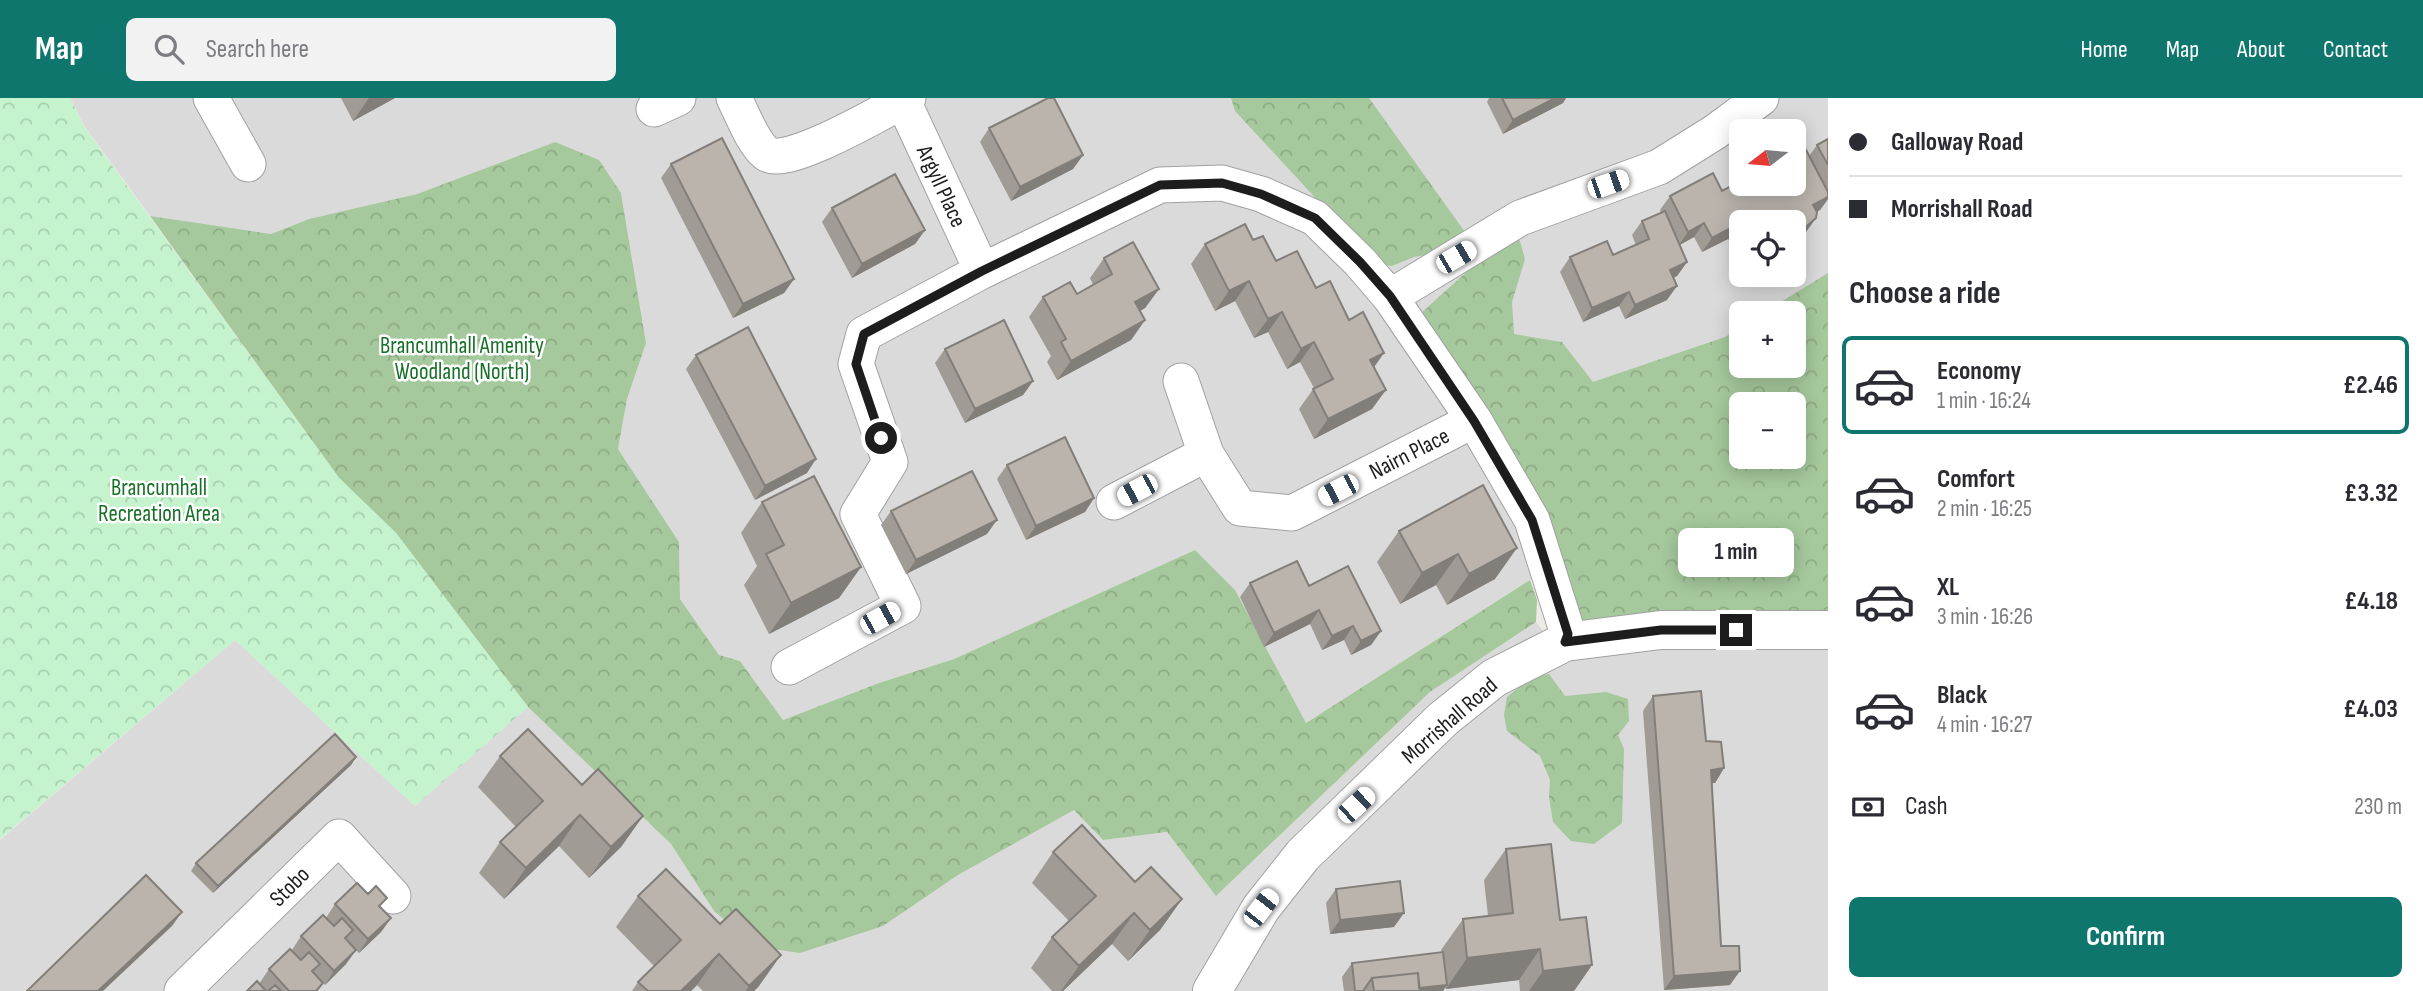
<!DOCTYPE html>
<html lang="en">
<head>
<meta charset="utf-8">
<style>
  :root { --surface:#fff; --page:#f2f2f3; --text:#2b2b33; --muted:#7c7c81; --line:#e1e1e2; --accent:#0f766e }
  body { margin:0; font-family:"Sofia Sans Condensed",sans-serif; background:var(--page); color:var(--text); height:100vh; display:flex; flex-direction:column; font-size:26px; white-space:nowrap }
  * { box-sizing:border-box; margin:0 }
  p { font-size:23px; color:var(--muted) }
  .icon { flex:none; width:38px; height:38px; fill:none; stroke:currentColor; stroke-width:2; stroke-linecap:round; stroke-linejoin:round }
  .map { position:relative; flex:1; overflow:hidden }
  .side { display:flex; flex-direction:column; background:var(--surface); width:595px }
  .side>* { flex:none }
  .guide { display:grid; align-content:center; height:154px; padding:0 21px; background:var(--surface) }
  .needle { width:46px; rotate:254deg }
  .tools { position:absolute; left:1729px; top:21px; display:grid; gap:14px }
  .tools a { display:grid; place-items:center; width:77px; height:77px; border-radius:10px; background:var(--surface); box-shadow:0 4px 18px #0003; font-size:35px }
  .end { position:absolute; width:32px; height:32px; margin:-16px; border:9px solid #1d1d1d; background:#fff; box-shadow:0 0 0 4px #fff }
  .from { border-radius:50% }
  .bubble { position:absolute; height:49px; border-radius:10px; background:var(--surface); box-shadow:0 4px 18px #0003; font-size:23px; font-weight:700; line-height:49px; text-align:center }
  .car { position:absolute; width:21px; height:42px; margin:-21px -10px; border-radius:9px; box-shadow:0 0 5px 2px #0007; background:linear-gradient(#fff 24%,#345 0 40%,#fff 0 76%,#345 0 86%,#fff 0) }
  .guide b { display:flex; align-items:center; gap:24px; height:66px; font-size:26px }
  .guide b+b { border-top:2px solid var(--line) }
  .guide i { width:18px; height:18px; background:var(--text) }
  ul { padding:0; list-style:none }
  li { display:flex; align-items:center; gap:21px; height:98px; margin:0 14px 10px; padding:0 7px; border:4px solid transparent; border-radius:10px }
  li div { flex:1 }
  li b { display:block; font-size:26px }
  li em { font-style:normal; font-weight:700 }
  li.selected { border-color:var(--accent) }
  li>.icon { width:63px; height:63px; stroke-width:1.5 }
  h2 { padding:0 21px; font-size:32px; line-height:84px }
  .pay { display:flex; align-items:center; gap:18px; height:77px; padding:0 21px; font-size:26px }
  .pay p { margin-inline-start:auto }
  .primary-button { display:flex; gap:14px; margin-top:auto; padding:14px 21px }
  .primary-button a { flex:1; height:80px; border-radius:10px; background:var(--accent); color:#fff; font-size:28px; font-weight:700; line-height:80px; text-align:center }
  header { display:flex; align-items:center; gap:42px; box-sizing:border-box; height:98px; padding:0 35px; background:var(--accent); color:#fff }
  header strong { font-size:33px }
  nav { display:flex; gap:38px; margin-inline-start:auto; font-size:24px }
  .search { width:490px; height:63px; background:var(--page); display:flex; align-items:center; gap:18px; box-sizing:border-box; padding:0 24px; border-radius:10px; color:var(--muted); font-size:26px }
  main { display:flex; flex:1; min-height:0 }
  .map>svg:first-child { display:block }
  .residential { fill:#dbdada; fill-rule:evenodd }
  .forest { fill:url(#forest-crowns); fill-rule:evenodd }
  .park { fill:url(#park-crowns) }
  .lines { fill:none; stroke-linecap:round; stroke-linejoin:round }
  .minor-casing { stroke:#a1a1a1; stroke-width:37 }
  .tertiary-casing { stroke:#a1a1a1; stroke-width:40 }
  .minor { stroke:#fff; stroke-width:35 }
  .tertiary { stroke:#fff; stroke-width:38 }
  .wall { fill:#a09b95 }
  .shaded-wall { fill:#827e79 }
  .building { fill:#bab4ad; stroke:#827e79; stroke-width:2 }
  .route { stroke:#1d1d1d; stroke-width:9 }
  .labels { text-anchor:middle; stroke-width:5; stroke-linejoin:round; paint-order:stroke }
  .street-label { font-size:23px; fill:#1d1d1d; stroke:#fff }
  .park-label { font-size:23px; fill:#167027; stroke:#fff }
</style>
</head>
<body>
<header>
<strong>Map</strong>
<div class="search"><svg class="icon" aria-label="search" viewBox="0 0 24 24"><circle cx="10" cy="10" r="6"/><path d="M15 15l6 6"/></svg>Search here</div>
<nav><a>Home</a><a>Map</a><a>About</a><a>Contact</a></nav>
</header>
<main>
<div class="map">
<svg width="1828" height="893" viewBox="0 0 1828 893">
  <defs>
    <pattern id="forest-crowns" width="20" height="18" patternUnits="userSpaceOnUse" patternTransform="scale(1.75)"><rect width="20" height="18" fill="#a5c89c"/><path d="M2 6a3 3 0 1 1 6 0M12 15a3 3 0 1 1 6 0" fill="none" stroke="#8eab86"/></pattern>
    <pattern id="park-crowns" width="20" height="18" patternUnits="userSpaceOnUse" patternTransform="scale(1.75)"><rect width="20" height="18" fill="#c4f3cd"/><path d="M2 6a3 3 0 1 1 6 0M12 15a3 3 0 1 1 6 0" fill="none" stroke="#a8d0b0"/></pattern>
  </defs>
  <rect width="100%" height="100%" fill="#edebe4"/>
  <!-- residential -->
  <path class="residential" d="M 70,0 L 1828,0 L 1828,270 L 1741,306 L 1741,332 L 1530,482 L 1306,625 L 1235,492 L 1195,452 L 954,561 L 879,585 L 783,622 L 740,563 L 719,557 L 680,501 L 679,444 L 618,351 L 627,301 L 646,245 L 621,95 L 555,44 L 417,96 L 309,121 L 271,136 L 196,126 L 150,118 L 85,29 ZM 1741,33 L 1794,33 L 1794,86 L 1741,86 ZM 1741,124 L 1794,124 L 1794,177 L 1741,177 ZM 1741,215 L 1794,215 L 1794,268 L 1741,268 Z
    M 1536,524 L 1556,549 L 1828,532 L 1828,893 L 0,893 L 0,742 L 235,542 L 415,708 L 528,609 L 671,746 L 714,813 L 883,828 L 958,777 L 1074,712 L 1103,742 L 1167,734 L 1217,797 L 1430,594 Z"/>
  <!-- forest -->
  <path class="forest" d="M 1231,0 L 1369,0 L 1475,148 L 1414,159 L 1392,168 L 1360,164 L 1333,119 L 1235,13 Z
    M 555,44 L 599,62 L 621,95 L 646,245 L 627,301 L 618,351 L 679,444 L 680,501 L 719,557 L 740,563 L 783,622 L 879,585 L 954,561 L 1195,452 L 1235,492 L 1306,625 L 1530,482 L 1537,502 L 1536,524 L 1430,594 L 1216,798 L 1167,734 L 1103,742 L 1074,712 L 958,777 L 883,828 L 800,855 L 758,849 L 714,813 L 671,746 L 528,609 L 396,435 L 339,380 L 150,118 L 271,136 L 309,121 L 417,96 Z
    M 1516,129 L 1525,161 L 1512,204 L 1514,236 L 1562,244 L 1593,284 L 1725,239 L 1741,229 L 1741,268 L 1794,268 L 1794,215 L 1763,215 L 1828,175 L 1828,532 L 1565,544 L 1532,422 L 1409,226 ZM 1741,306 L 1794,306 L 1794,359 L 1741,359 Z
    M 1549,576 L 1565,598 L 1606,594 L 1628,601 L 1629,623 L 1618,637 L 1624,651 L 1622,725 L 1594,746 L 1571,743 L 1553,724 L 1549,699 L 1550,682 L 1540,658 L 1507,633 L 1504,617 L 1507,599 L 1529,581 Z"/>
  <!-- park -->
  <path class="park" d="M 0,0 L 70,0 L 85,30 L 339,380 L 396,435 L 528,609 L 415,708 L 235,542 L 0,741 Z"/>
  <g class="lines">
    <defs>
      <path id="minor" d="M 211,0 L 248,66
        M 734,0 C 742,15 753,46 767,56 C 787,70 885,12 908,0
        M 903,3 L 982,173
        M 654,11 L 678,0
        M 1390,199 L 1520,120 L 1659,69 L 1715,34 L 1761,0
        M 1181,283 L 1206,356 L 1240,410 L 1292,415 L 1474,322
        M 1114,404 L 1206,356
        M 789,569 L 903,508 L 858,416 L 890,364 L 856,266 L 864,236 L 982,173 L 1160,87 L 1222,85 L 1261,96 L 1315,120 L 1360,164 L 1390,199 L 1474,322 L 1532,422 L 1568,536 L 1565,544
        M 182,893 L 339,739 L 393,798"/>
      <path id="tertiary" d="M 1212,893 L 1261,810 L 1303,757 L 1443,621 L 1494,580 L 1565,544 L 1661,532 L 1828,532"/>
    </defs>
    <!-- minor casing -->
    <use href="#minor" class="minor-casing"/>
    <!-- tertiary casing -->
    <use href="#tertiary" class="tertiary-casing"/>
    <!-- minor -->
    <use href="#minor" class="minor"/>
    <!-- tertiary -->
    <use href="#tertiary" class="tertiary"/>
  </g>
  <!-- wall -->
  <path class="wall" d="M 341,0 L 395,0 L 353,23 Z
    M 1489,0 L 1566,0 L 1563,5 L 1503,36 L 1487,4 Z
    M 989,30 L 1083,57 L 1073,71 L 1011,103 L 980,44 Z
    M 1828,41 L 1828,101 L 1820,112 L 1817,114 L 1806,134 L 1797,143 L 1794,142 L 1794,124 L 1741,124 L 1741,151 L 1736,154 L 1728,141 L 1702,154 L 1694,139 L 1679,147 L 1687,164 L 1677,178 L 1673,180 L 1667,202 L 1625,221 L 1619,208 L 1583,224 L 1560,174 L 1570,159 L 1613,157 L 1636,147 L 1632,137 L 1642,123 L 1661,115 L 1660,112 L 1670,98 L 1722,93 L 1809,58 L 1817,47 Z
    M 671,66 L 794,181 L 784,195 L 733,220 L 661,80 Z
    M 832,110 L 925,132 L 915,146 L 852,180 L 822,124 Z
    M 1253,142 L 1276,163 L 1316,190 L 1374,270 L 1372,311 L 1314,341 L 1299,311 L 1314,290 L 1300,264 L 1287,271 L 1268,234 L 1254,240 L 1235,203 L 1215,213 L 1191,166 L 1205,146 Z
    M 1104,160 L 1159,191 L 1145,210 L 1140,213 L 1145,222 L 1131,242 L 1057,282 L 1047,264 L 1051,258 L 1029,219 L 1043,199 L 1077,196 L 1093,187 L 1090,180 Z
    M 945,251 L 1033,283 L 1023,297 L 965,325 L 935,265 Z
    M 696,257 L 807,375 L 755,402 L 686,271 Z
    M 1007,367 L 1094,400 L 1085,414 L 1026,442 L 997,381 Z
    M 1483,387 L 1495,481 L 1447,507 L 1436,487 L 1400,506 L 1377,464 L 1399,433 Z
    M 762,404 L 861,469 L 839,500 L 769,536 L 744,487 L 757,468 L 741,435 Z
    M 891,413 L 987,436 L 906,476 L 881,427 Z
    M 1250,485 L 1309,488 L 1381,533 L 1371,547 L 1351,557 L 1344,542 L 1322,552 L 1310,526 L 1264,549 L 1240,499 Z
    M 1653,598 L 1706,643 L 1724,670 L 1715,685 L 1712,685 L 1721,848 L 1730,887 L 1664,892 L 1643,613 Z
    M 500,658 L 582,687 L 643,718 L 621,749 L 589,780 L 559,748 L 504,801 L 479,775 L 500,744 L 516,729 L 478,689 Z
    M 356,659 L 351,667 L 213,795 L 191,773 L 196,765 Z
    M 1506,751 L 1560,822 L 1592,867 L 1574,893 L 1520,893 L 1519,882 L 1446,891 L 1445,889 L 1443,893 L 1344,893 L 1342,879 L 1352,865 L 1442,855 L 1441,852 L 1463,821 L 1488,818 L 1484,782 Z
    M 1053,754 L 1182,801 L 1160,832 L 1128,863 L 1112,846 L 1063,893 L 1052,893 L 1031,870 L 1052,839 L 1069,823 L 1032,785 Z
    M 666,771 L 759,888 L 754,893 L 703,893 L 697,887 L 691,893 L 632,893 L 638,884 L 654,868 L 616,829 L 638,798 Z
    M 1336,791 L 1394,829 L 1330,836 L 1326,805 Z
    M 368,796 L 391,820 L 381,834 L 359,855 L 356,852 L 346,866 L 325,887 L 318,879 L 323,885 L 318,893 L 266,893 L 259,886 L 269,871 L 292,852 L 301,838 L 326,820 L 335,806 Z"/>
  <!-- shaded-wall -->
  <path class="shaded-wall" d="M 369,0 L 395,0 L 353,23 Z
    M 1555,0 L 1566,0 L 1563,5 L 1503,36 L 1513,22 Z
    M 1083,57 L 1073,71 L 1011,103 L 1020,89 Z
    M 1828,99 L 1828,101 L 1820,112 L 1803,121 L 1813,107 Z
    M 1795,115 L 1788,124 L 1777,124 Z
    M 1816,120 L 1806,134 L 1797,143 L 1794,142 L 1794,137 L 1800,127 Z
    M 1704,125 L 1694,139 L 1678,148 L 1688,134 Z
    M 1738,126 L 1728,141 L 1702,154 L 1712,140 Z
    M 925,132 L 915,146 L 852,180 L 862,166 Z
    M 1687,164 L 1677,178 L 1660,186 L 1670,172 Z
    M 794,181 L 784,195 L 733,220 L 743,206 Z
    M 1249,183 L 1235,203 L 1215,213 L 1229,193 Z
    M 1677,188 L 1667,202 L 1625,221 L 1635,207 Z
    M 1159,191 L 1145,210 L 1121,224 L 1135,204 Z
    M 1629,194 L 1619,208 L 1583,224 L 1592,210 Z
    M 1282,214 L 1268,234 L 1254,240 L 1268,221 Z
    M 1145,222 L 1131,242 L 1057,282 L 1071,263 Z
    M 1314,244 L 1300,264 L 1287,271 L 1301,251 Z
    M 1384,255 L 1370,275 L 1370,262 Z
    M 1033,283 L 1023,297 L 965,325 L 975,311 Z
    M 1386,292 L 1372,311 L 1314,341 L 1328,321 Z
    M 816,361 L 807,375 L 755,402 L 765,388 Z
    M 1094,400 L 1085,414 L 1026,442 L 1036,428 Z
    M 997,422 L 987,436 L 906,476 L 916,462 Z
    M 1517,450 L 1495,481 L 1447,507 L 1469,476 Z
    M 1458,456 L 1436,487 L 1400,506 L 1422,475 Z
    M 861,469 L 839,500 L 769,536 L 791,505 Z
    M 1319,512 L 1310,526 L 1264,549 L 1274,535 Z
    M 1353,528 L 1344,542 L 1322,552 L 1332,538 Z
    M 1381,533 L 1371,547 L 1351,557 L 1361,543 Z
    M 356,659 L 351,667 L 213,795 L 218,788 Z
    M 1724,670 L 1715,685 L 1701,686 L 1711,672 Z
    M 580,717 L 559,748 L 504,801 L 526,770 Z
    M 643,718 L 621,749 L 589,780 L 611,749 Z
    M 1182,801 L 1160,832 L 1128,863 L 1150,832 Z
    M 182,814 L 172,828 L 103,893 L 98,893 Z
    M 1134,815 L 1112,846 L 1063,893 L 1061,893 L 1079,868 Z
    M 1404,815 L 1394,829 L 1330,836 L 1340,822 Z
    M 391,820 L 381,834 L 359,855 L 368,841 Z
    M 1540,851 L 1519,882 L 1446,891 L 1467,860 Z
    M 356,852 L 346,866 L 325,887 L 334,873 Z
    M 719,856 L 697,887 L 691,893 L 681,893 Z
    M 781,857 L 759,888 L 754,893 L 746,893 L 749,888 Z
    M 1592,867 L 1574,893 L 1529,893 L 1543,873 Z
    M 1740,873 L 1730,887 L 1664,892 L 1674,878 Z
    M 1447,887 L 1443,893 L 1394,893 Z"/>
  <!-- building -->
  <path class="building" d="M 1048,0 L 1054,0 L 1083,57 L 1020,89 L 989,30 Z
    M 1502,0 L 1555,0 L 1513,22 Z
    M 722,40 L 794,181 L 743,206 L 671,66 Z
    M 1828,41 L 1828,67 L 1817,47 Z
    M 1805,50 L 1828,94 L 1828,99 L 1813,107 L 1817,114 L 1816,120 L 1807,128 L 1800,127 L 1795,115 L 1777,124 L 1741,124 L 1741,132 L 1738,126 L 1712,140 L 1704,125 L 1688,134 L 1670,98 L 1713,75 L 1722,93 L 1741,83 L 1741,86 L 1794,86 L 1794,56 Z
    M 895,76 L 925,132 L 862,166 L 832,110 Z
    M 1665,113 L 1687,164 L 1670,172 L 1677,188 L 1635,207 L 1629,194 L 1592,210 L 1570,159 L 1607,143 L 1613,157 L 1649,141 L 1642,123 Z
    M 1245,126 L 1253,142 L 1263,138 L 1276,163 L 1297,153 L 1316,190 L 1330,183 L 1349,222 L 1363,214 L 1384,255 L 1370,262 L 1386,292 L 1328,321 L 1313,291 L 1333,281 L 1314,244 L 1301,251 L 1282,214 L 1268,221 L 1249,183 L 1229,193 L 1205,146 Z
    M 1133,144 L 1159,191 L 1135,204 L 1145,222 L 1071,263 L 1061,244 L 1066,241 L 1043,199 L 1070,184 L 1077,196 L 1112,176 L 1104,160 Z
    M 1004,222 L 1033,283 L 975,311 L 945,251 Z
    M 748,229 L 816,361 L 765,388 L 696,257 Z
    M 1065,339 L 1094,400 L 1036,428 L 1007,367 Z
    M 972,373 L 997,422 L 916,462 L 891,413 Z
    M 814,378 L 861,469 L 791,505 L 766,456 L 784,447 L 762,404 Z
    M 1483,387 L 1517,450 L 1469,476 L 1458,456 L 1422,475 L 1399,433 Z
    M 1297,463 L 1309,488 L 1348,468 L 1381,533 L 1361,543 L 1353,528 L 1332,538 L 1319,512 L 1274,535 L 1250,485 Z
    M 1701,593 L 1706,643 L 1721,644 L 1724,670 L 1711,672 L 1721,848 L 1739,848 L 1740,873 L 1674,878 L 1653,598 Z
    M 528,631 L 582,687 L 598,671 L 643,718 L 611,749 L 580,717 L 526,770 L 500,744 L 543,703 L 500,658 Z
    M 335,636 L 356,659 L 218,788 L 196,765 Z
    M 1082,727 L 1135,784 L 1151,769 L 1182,801 L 1150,832 L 1134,815 L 1079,868 L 1052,839 L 1096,798 L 1053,754 Z
    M 1551,746 L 1560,822 L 1586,819 L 1592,867 L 1543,873 L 1540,851 L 1467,860 L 1463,821 L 1513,815 L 1506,751 Z
    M 666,771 L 720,826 L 736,811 L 781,857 L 749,888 L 719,856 L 681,893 L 648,893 L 638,884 L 681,842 L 638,798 Z
    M 146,777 L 182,814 L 98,893 L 27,893 Z
    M 1400,783 L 1404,815 L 1340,822 L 1336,791 Z
    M 357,785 L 368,796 L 376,788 L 387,800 L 379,808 L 391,820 L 368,841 L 335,806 Z
    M 323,817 L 334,828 L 342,820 L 353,832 L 345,840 L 356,852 L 334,873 L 301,838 Z
    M 290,851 L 301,862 L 309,854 L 320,866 L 312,873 L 323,885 L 316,893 L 289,893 L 269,871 Z
    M 1443,854 L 1447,887 L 1419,890 L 1418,875 L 1372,880 L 1363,893 L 1355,893 L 1352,865 Z
    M 1418,875 L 1420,893 L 1374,893 L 1372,880 Z
    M 257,883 L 266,893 L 247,893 Z
    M 275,887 L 281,893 L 268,893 Z"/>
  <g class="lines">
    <!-- route -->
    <path class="route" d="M 881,340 L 856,266 L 864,236 L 982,173 L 1160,87 L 1222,85 L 1261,96 L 1315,120 L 1360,164 L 1390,198 L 1474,323 L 1532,422 L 1568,536 L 1565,544 L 1661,532 L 1736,532"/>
  </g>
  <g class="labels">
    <!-- street labels -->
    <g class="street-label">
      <text transform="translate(942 88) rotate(65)" y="8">Argyll Place</text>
      <text transform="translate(1409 355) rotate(-27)" y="8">Nairn Place</text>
      <text transform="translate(1449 622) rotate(-41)" y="8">Morrishall Road</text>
      <text transform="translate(289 788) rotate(-45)" y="8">Stobo</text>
    </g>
    <!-- park labels -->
    <g class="park-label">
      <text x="462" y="255">Brancumhall Amenity<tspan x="462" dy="26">Woodland (North)</tspan></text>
      <text x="159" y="397">Brancumhall<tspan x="159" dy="26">Recreation Area</tspan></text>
    </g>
  </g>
</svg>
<div class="tools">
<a><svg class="needle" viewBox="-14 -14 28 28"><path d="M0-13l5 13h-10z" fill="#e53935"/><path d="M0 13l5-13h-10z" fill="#7c7c81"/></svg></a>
<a><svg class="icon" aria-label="locate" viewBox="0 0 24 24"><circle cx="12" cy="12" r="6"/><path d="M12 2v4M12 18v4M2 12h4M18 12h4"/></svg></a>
<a>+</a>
<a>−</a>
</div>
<i class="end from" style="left:881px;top:340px"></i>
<i class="end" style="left:1736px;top:532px"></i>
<div class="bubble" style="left:1678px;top:430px;width:116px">1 min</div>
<i class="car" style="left:1608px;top:86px;rotate:71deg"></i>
<i class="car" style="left:1456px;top:159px;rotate:60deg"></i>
<i class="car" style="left:1137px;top:392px;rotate:242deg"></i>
<i class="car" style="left:1338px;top:392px;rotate:243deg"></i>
<i class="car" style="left:880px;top:520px;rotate:61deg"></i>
<i class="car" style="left:1356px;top:707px;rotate:47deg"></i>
<i class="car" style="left:1261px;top:810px;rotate:38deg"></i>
</div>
<section class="side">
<div class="guide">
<b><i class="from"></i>Galloway Road</b>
<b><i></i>Morrishall Road</b>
</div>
<h2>Choose a ride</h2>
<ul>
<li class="selected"><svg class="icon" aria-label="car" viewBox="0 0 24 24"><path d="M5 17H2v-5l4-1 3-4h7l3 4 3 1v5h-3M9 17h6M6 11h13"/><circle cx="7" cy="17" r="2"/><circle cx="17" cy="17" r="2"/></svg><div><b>Economy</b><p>1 min · 16:24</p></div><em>£2.46</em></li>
<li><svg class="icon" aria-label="car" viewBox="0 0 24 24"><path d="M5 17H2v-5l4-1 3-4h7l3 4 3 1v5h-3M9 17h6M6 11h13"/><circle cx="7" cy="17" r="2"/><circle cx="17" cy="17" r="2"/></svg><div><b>Comfort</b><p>2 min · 16:25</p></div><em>£3.32</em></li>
<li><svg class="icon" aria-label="car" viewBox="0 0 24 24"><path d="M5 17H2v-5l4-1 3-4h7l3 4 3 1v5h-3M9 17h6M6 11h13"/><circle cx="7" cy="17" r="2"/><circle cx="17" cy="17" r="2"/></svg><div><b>XL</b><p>3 min · 16:26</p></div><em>£4.18</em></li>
<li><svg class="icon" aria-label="car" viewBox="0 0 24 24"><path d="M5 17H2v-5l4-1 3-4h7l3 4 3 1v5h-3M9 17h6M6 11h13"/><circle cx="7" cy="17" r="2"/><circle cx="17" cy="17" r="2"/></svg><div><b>Black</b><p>4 min · 16:27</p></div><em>£4.03</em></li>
</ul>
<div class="pay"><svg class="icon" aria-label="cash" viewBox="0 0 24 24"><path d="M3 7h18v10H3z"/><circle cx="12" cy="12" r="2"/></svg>Cash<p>230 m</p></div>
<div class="primary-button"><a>Confirm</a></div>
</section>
</main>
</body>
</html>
